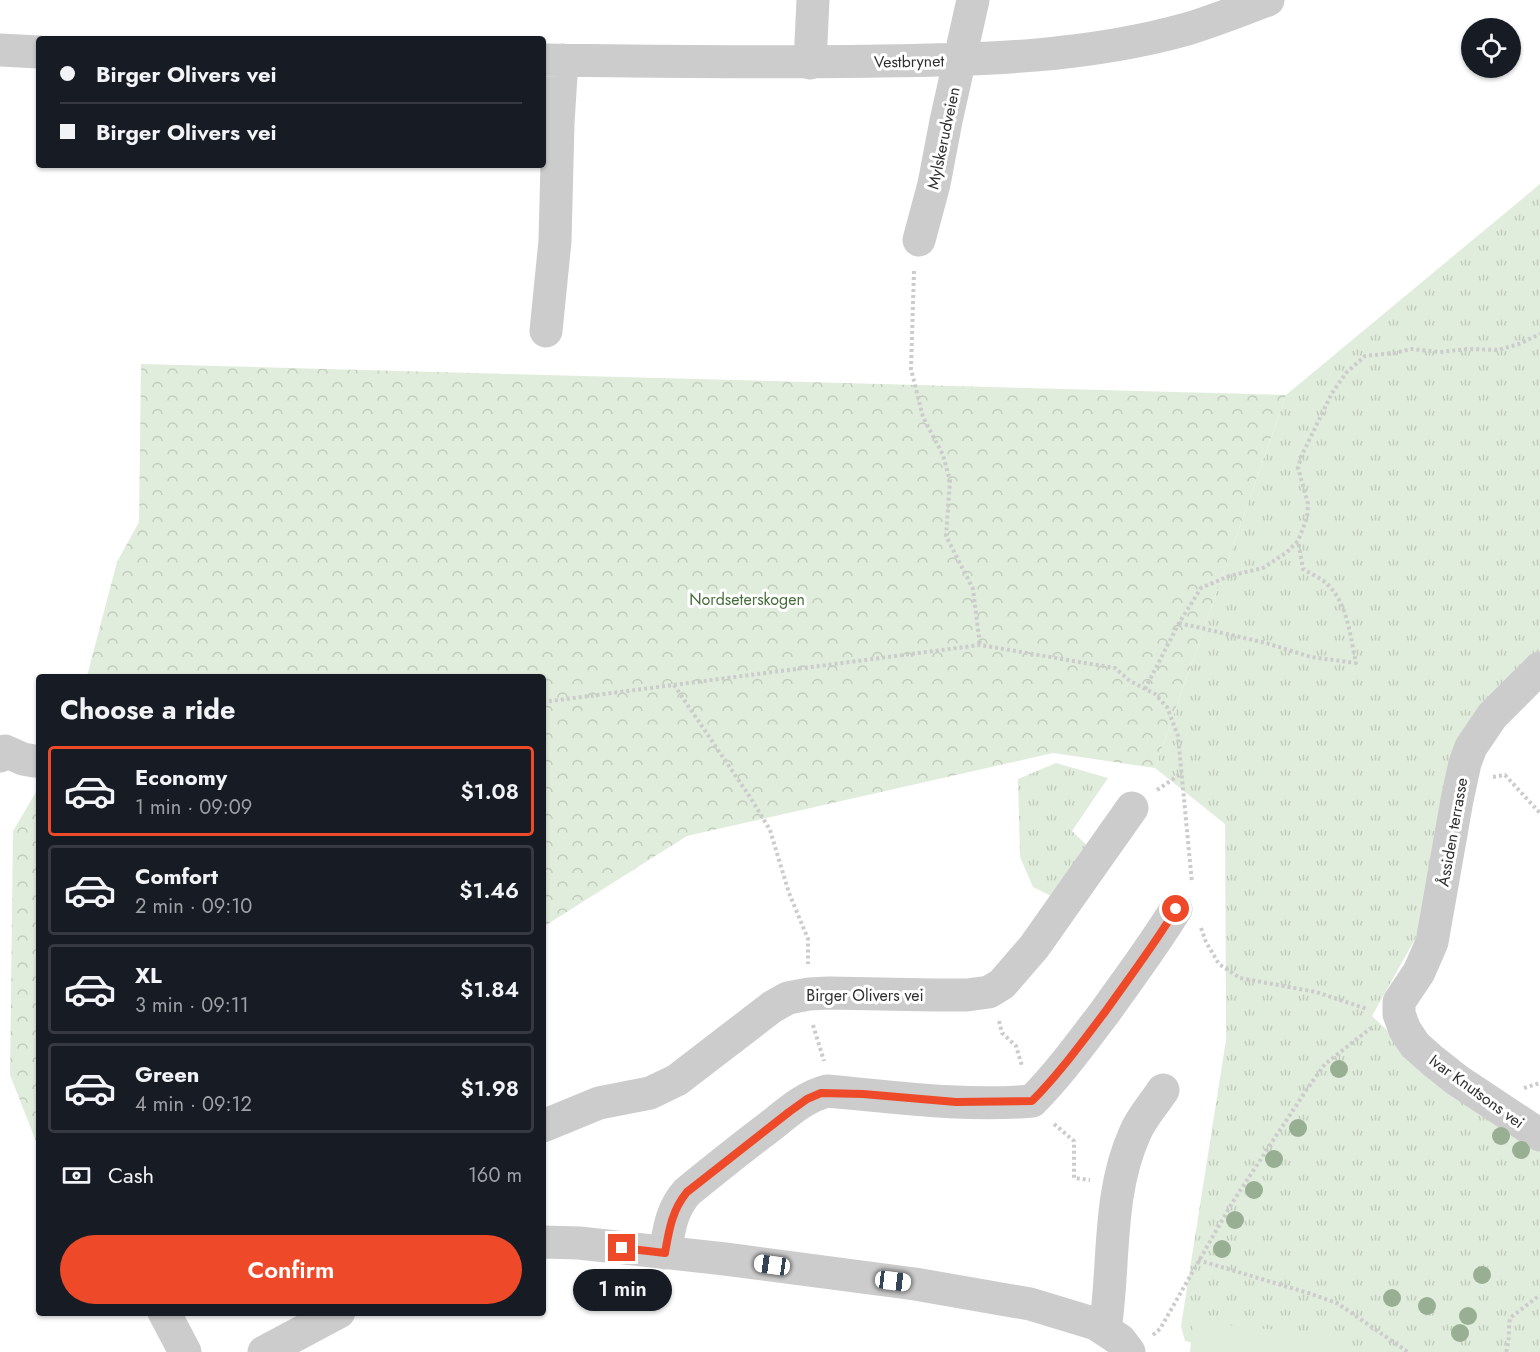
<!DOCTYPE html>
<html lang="en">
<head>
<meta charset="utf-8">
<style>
  :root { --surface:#171b24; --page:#242831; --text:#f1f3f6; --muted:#9ea1a6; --line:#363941; --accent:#ee4a29 }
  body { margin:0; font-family:Jost,sans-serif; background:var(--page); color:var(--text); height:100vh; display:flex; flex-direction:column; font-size:22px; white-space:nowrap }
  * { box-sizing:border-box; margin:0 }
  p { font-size:20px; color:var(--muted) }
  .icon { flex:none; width:33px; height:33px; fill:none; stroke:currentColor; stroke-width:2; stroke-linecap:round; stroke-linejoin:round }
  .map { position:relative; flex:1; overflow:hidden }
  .side { position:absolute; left:36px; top:674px; width:510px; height:642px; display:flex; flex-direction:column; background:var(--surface); border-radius:6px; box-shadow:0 2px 4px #0004 }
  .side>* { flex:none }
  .guide { position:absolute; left:36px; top:36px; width:510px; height:132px; border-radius:6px; box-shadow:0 2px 4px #0004; display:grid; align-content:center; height:132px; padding:0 24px; background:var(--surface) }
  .fabs { position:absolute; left:1461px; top:18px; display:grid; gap:12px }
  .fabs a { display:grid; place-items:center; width:60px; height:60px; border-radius:50%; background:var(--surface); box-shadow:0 2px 4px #0004; font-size:30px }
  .end { position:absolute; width:27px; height:27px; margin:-14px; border:8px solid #ee4a29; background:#fff; box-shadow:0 0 0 3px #fff }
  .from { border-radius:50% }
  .bubble { position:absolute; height:42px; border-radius:21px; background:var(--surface); box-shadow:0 2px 4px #0004; font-size:20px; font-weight:600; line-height:42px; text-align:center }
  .car { position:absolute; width:18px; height:36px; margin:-18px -9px; border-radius:8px; box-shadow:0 0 4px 2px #0007; background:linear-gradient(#fff 24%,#345 0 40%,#fff 0 76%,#345 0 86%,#fff 0) }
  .guide b { display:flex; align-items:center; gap:21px; height:57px; font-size:22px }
  .guide b+b { border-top:2px solid var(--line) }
  .guide i { width:15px; height:15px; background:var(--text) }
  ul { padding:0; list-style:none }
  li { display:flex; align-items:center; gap:18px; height:90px; margin:0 12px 9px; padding:0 12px; border:3px solid var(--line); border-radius:6px }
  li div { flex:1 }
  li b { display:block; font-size:22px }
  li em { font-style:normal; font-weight:600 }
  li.active { border-color:var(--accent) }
  li>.icon { width:54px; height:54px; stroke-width:1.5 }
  h2 { padding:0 24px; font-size:27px; line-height:72px }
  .pay { display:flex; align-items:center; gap:15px; height:66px; padding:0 24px; font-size:22px }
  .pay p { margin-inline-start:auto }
  .action { display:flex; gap:12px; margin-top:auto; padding:12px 24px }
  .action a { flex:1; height:69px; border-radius:36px; background:var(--accent); color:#fff; font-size:24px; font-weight:600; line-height:69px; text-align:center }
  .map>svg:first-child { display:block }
  .forest { fill:url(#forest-crowns) }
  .park { fill:url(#park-tufts) }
  .garden { fill:#e1eddc }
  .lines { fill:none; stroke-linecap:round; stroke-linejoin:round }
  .path { stroke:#ccc; stroke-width:4; stroke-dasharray:3 3; stroke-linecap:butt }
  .minor { stroke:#ccc; stroke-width:33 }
  .tree { fill:#99af93 }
  .route { stroke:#ee4a29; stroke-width:8 }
  .labels { text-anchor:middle; stroke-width:6; stroke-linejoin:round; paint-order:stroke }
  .street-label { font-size:16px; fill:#2f2f2f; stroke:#fff }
  .park-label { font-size:16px; fill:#466d3a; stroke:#fff }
</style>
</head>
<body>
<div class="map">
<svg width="1540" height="1352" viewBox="0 0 1540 1352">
  <defs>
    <pattern id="forest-crowns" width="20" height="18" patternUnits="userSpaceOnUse" patternTransform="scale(1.5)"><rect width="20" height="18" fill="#e1eddc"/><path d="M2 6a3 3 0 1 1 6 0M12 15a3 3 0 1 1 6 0" fill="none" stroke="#c1ccbd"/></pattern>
    <pattern id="park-tufts" width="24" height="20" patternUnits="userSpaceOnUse" patternTransform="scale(1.5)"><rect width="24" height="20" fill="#e1eddc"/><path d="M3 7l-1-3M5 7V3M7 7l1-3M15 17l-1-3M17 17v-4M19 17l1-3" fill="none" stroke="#c1ccbd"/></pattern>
  </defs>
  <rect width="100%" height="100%" fill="#fff"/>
  <!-- forest -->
  <path class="forest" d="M 141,364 L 1286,395 L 1155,768 L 1053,753 L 687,836 L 543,927 L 543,676 L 87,676 L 117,562 L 139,522 Z
    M 39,787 L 39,1149 L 10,1075 L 13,831 Z"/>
  <!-- park -->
  <path class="park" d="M 1540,184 L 1540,652 L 1500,690 L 1419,932 L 1372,1016 L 1401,1043 L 1540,1147 L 1540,1352 L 1223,1352 L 1185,1341 L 1181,1326 L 1226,1040 L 1225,824 L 1155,768 L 1286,395 Z
    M 1056,763 L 1108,778 L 1072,831 L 1092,850 L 1057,899 L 1033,887 L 1020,857 L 1018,779 Z"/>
  <!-- garden -->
  <path class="garden" d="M 1193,1322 L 1339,1336 L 1350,1352 L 1190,1352 Z"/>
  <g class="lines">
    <!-- path -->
    <path class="path" d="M 914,271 L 911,369 L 923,417 L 943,455 L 950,481 L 946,536 L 973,589 L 980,645
      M 1179,623 L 1266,643 L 1311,657 L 1356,663 C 1350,637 1348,603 1327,584 C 1321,578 1311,574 1303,569 L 1298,541
      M 674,685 L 750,797 L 770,830 L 789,893 L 808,939 L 808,964
      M 1145,689 L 1179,623 L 1201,588 L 1229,576 L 1263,568 L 1287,552 L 1298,541 L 1307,518 L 1308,504 L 1298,468 L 1301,457 L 1332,393 L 1346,373 L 1365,356 L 1394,353 L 1411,349 L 1440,352 L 1468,349 L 1498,350 L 1519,344 L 1540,334
      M 543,702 L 980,645 L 1115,668 L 1130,681 L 1155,694 L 1167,707 L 1178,736 L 1192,883
      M 1493,777 L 1505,775 L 1540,813
      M 1157,790 L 1182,773
      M 1201,928 L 1206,942 L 1219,964 L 1240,978 L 1316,992 L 1367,1009
      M 999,1021 L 1002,1033 L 1016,1046 L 1022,1066
      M 813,1025 L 824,1061
      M 1524,1088 L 1540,1083
      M 1054,1124 L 1074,1141 L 1074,1178 L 1090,1180
      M 1198,1260 L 1308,1293 L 1337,1303 L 1408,1352
      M 1153,1335 L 1160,1329 L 1232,1203 L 1305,1092 L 1325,1064 L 1371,1028
      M 1506,1352 C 1510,1341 1508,1330 1510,1318 L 1540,1295"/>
    <!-- minor -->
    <path class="minor" d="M 0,50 L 39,52
      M 543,60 C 655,61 767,63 880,61 C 983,60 1087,57 1187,29 C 1214,21 1241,10 1268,0
      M 810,63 L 813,0
      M 919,240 L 934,184 L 946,121 L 973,0
      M 546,331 L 555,241 L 558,123 L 562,60
      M 1540,668 L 1492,716 L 1471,747 L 1465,763 L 1457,800 L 1432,942 L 1419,972 L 1399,1002 L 1399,1014 L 1405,1030 L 1415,1045 L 1433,1061 L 1457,1080 L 1540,1135
      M 0,756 L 5,751 L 23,759 L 34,761
      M 543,1126 L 599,1103 L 650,1093 L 677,1080 L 772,1007 L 788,998 L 809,994 L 829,993 L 933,995 L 967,995 L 989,992 L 1002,984 L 1034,947 L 1132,808
      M 543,1242 L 579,1243 L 725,1259 L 915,1284 L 1030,1304 L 1096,1324 L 1120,1340 L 1129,1352
      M 665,1253 C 669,1230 671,1210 687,1192 C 714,1170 740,1149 768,1128 C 786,1114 804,1097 827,1091 C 895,1097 964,1107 1032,1101 C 1059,1074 1082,1042 1105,1012 C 1129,978 1154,945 1176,909
      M 164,1312 L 185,1352
      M 1105,1330 C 1115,1264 1107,1195 1135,1133 C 1141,1118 1154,1104 1163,1090
      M 264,1352 L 339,1312"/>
  </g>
  <!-- trees -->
  <g class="tree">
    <circle cx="1339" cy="1069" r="9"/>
    <circle cx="1298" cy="1128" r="9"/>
    <circle cx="1501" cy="1136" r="9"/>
    <circle cx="1521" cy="1150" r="9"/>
    <circle cx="1274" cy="1159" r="9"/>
    <circle cx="1254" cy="1190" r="9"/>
    <circle cx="1235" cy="1220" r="9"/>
    <circle cx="1222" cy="1249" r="9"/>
    <circle cx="1482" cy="1275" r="9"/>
    <circle cx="1392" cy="1298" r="9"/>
    <circle cx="1427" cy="1306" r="9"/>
    <circle cx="1468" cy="1316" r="9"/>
    <circle cx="1460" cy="1333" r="9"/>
  </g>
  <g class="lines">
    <!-- route -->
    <path class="route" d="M 622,1248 L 665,1253 C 669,1230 672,1210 687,1192 L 789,1112 L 807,1099 L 821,1093 L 863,1094 L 956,1102 L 1032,1101 C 1059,1074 1082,1042 1105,1012 C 1129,978 1154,945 1176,909"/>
  </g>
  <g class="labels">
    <!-- street labels -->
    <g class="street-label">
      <text transform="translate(909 61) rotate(-1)" y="6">Vestbrynet</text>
      <text transform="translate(943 138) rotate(-78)" y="6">Mylskerudveien</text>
      <text transform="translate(1452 832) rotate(-80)" y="6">Åssiden terrasse</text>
      <text x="865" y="1001">Birger Olivers vei</text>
      <text transform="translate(1477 1091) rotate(36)" y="6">Ivar Knutsons vei</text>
    </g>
    <!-- park labels -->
    <g class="park-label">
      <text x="747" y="605">Nordseterskogen</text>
    </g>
  </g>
</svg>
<div class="fabs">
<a><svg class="icon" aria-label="locate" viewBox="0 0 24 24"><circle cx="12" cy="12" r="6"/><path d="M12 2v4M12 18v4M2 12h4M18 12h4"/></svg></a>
</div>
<i class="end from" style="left:1176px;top:909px"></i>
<i class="end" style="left:622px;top:1248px"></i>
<div class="bubble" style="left:573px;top:1269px;width:99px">1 min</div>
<i class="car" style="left:772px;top:1265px;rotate:278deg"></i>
<i class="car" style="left:893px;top:1281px;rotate:97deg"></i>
<div class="guide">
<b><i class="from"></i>Birger Olivers vei</b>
<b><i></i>Birger Olivers vei</b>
</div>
<section class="side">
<h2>Choose a ride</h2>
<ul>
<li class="active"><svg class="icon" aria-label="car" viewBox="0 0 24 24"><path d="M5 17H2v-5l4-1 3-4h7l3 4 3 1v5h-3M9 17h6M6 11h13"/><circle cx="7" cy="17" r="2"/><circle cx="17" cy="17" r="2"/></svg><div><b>Economy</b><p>1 min · 09:09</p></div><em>$1.08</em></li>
<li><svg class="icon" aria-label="car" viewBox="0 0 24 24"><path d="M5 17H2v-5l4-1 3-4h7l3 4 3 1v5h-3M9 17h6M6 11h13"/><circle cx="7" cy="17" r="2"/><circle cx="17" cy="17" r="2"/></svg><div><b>Comfort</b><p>2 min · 09:10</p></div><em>$1.46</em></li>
<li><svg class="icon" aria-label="car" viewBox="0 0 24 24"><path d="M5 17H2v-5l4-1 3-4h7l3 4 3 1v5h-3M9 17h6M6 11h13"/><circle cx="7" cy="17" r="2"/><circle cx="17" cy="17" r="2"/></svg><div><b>XL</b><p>3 min · 09:11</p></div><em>$1.84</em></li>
<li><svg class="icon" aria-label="car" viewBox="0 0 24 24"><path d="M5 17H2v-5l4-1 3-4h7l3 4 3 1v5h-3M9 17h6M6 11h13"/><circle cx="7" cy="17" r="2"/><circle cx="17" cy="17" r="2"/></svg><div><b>Green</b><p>4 min · 09:12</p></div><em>$1.98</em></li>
</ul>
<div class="pay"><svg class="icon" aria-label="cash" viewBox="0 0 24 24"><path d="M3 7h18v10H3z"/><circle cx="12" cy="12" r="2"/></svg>Cash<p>160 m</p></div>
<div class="action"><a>Confirm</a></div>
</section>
</div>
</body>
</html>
